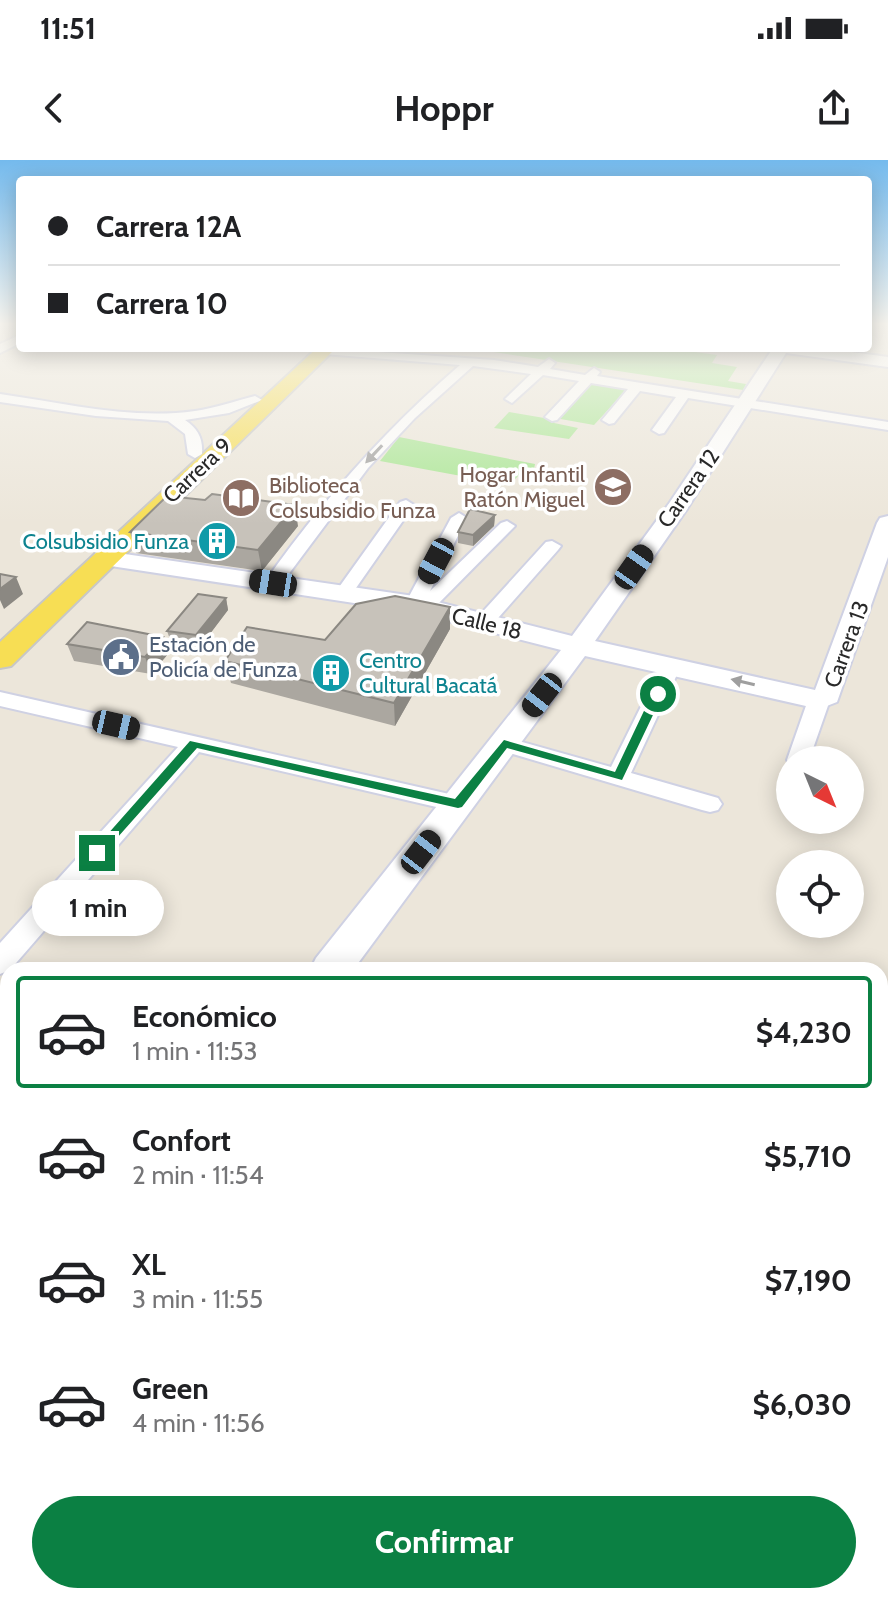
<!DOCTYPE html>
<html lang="es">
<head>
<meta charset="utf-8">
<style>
  :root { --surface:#fff; --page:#f2f2f2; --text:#202124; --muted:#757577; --line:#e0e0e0; --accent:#0b8043 }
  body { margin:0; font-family:Cabin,sans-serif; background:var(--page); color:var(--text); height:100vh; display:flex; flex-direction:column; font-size:30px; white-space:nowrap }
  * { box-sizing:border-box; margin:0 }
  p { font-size:26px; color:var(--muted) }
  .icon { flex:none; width:44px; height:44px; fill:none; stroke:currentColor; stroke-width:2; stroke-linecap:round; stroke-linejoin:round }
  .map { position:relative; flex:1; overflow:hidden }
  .panel { position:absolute; left:0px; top:802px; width:888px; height:642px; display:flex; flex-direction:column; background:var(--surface); border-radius:24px 24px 0 0; box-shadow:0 4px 20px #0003 }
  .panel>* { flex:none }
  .guide { position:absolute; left:16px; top:16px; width:856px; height:176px; border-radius:8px; box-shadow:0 4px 20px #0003; display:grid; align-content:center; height:176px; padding:0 32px; background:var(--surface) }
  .needle { width:52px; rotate:137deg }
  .tools { position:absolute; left:776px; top:586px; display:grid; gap:16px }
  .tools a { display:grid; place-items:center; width:88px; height:88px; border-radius:50%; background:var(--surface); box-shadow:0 4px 20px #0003; font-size:40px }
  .end { position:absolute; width:36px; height:36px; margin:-18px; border:10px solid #0b8043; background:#fff; box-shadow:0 0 0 4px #fff }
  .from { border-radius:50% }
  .bubble { position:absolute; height:56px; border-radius:28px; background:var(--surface); box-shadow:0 4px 20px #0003; font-size:26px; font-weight:700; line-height:56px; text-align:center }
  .car { position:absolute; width:24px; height:48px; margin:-24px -12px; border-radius:10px; box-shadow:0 0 6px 2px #0007; background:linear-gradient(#222 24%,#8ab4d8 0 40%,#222 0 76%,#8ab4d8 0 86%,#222 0) }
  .guide b { display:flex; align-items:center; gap:28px; height:76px; font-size:30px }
  .guide b+b { border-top:2px solid var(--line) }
  .guide i { width:20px; height:20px; background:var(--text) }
  ul { padding:14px 0 0; list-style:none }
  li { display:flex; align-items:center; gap:24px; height:112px; margin:0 16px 12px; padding:0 16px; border:4px solid transparent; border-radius:8px }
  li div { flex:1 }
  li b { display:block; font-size:30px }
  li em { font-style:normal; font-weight:700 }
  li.on { border-color:var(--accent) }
  li>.icon { width:72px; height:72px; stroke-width:1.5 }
  .button { display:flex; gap:16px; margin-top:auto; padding:16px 32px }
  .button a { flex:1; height:92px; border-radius:48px; background:var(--accent); color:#fff; font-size:32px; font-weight:700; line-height:92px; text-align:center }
  .status { display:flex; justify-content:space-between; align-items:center; height:56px; padding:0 40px; background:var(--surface); direction:ltr }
  .status svg { height:22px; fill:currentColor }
  header { display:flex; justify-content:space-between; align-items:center; height:104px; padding:0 32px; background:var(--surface); font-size:36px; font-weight:700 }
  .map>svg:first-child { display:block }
  .green { fill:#a9e693 }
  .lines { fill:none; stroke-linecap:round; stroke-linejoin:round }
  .street-casing { stroke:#cfd1e3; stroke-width:4 }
  .secondary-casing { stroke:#cfd1e3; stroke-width:4 }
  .primary-casing { stroke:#c7c7c7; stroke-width:4 }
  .street { fill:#fff; fill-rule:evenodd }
  .secondary { fill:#fff; fill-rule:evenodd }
  .primary { fill:#f7de54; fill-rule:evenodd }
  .wall { fill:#aba7a0 }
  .shaded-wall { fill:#8b8882 }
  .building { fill:#c7c2ba; stroke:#8b8882; stroke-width:2 }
  .oneway { fill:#9f9f9f }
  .route { fill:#0b8043 }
  .labels { text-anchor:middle; stroke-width:7; stroke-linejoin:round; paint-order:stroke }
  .far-street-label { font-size:22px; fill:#292929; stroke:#fff }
  .far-education-label { font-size:22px; fill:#785e54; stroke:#fff; text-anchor:end }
  .far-culture-label { font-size:22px; fill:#0d838f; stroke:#fff; text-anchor:end }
  .far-service-label { font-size:22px; fill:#4e5e75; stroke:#fff; text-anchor:start }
</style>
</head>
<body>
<div class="status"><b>11:51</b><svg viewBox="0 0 49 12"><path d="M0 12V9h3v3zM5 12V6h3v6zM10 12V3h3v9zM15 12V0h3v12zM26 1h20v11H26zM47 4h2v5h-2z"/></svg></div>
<header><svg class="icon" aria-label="back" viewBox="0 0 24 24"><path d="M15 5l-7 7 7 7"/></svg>Hoppr<svg class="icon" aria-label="share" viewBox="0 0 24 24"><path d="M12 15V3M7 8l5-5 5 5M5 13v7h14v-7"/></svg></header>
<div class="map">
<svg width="888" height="1443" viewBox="0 0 888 1443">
  <rect width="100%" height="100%" fill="#ece6da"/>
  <!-- green -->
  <path class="green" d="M 493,188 L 666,188 L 717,195 L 712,203 L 737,207 L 728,221 L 746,224 L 743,230 L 487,191 Z
    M 591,223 L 628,228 L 594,265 L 555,258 Z
    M 509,252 L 556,260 L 554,263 L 578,268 L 569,279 L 494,268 Z
    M 399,277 L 535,304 L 534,309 L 524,309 L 510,325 L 380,301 Z"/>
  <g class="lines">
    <defs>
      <path id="street" d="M 20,175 L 20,183 L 0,193 L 0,184 Z
        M 320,188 L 494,200 L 538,207 L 549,199 L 555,203 L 550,209 L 585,215 L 594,208 L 600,212 L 597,216 L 888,262 L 888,270 L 688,238 L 664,273 L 659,274 L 652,270 L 676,237 L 640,231 L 614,263 L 609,264 L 602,260 L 628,229 L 591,223 L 557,260 L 552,261 L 545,257 L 579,221 L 543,215 L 512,243 L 505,239 L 531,214 L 473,206 L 415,258 L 368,308 L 279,427 L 273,428 L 264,423 C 321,342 385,270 460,205 L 324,194 L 320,192 Z
        M 0,234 C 64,243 131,260 195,251 C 216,248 235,241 255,236 L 262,240 L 229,253 L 185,260 C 198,269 203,278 202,294 L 195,298 L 188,294 L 185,274 L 168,261 L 96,256 L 0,242 Z
        M 406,340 L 414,345 L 349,438 L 337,438 L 334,434 L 337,430 L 400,342 Z
        M 459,353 L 467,358 L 430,431 L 501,363 L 507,361 L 515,366 L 431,451 C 422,453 410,451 405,444 L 451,358 Z
        M 552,381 L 561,386 L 558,390 L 491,466 L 477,466 L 474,462 L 477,458 L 546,382 Z
        M 671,500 L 681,506 L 631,613 L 718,638 L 722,644 L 718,650 L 710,652 L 702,650 L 496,589 L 493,584 L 496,579 L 504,577 L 611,607 L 661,506 Z
        M 0,532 L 458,636 L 466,638 L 470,644 L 466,650 L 458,652 L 199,592 L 10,810 L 0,814 L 0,783 L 178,587 L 0,546 Z
        M 819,533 L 830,540 L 809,600 L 790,600 L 790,605 L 787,600 L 808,540 Z
        M 880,1112 L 888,1114 L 888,1152 L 880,1148 Z
        M 757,1436 L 803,1436 L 802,1443 L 756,1443 Z"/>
      <path id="secondary" d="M 773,188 L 822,188 L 888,197 L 888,207 L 786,193 L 687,349 L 595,481 L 815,530 L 877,363 L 880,358 L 888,356 L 888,397 L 837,542 L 819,549 L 585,496 L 353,810 L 310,810 L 316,798 L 561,490 L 413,452 L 104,405 L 96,403 L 92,398 L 96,393 L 104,391 L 414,436 L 572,476 L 668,345 Z
        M 8,1252 L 8,1317 L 0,1321 L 0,1255 Z"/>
      <path id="primary" d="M 317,188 L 336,188 L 11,506 L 0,508 L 0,482 Z"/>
    </defs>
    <!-- street casing -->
    <use href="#street" class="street-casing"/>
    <!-- secondary casing -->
    <use href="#secondary" class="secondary-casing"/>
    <!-- primary casing -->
    <use href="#primary" class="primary-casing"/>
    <!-- street -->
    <use href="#street" class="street"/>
    <!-- secondary -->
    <use href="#secondary" class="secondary"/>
    <!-- primary -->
    <use href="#primary" class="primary"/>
  </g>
  <!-- wall -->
  <path class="wall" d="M 495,355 L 494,366 L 473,386 L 458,383 L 458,372 Z
    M 298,366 L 262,411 L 136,393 L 130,372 Z
    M 226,438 L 228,450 L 200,487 L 171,482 L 167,471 Z
    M 450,469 L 395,566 L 231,523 L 225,501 L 325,480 Z
    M 163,477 L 168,494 L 151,514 L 74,501 L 67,484 Z"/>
  <!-- shaded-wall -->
  <path class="shaded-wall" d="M 295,345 L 298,366 L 262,411 L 258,390 Z
    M 495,355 L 494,366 L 473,386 L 473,375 Z
    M 16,417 L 23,434 L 4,449 L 0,440 L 0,429 Z
    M 226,438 L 228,450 L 200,487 L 196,475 Z
    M 450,447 L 450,469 L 395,566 L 394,543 Z
    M 163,477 L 168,494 L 151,514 L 145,497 Z"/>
  <!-- building -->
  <path class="building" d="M 212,334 L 295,345 L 258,390 L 130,372 L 167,336 L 205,340 Z
    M 470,349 L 495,355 L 473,375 L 458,372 Z
    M 0,414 L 16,417 L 0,429 Z
    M 198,434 L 226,438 L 196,475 L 167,471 Z
    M 395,436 L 450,447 L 394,543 L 225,501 L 247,467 L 325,480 L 356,444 Z
    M 87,462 L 163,477 L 145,497 L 67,484 Z"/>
  <!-- one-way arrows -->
  <defs><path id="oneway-solid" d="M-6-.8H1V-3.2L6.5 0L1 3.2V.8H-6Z" transform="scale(2)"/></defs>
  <g class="oneway">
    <use href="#oneway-solid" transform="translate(374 294) rotate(133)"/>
    <use href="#oneway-solid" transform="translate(743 522) rotate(-167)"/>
  </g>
  <!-- sky -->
  <linearGradient id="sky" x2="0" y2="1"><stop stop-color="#74baed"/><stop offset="0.45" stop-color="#f6f4ee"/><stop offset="1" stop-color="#f6f4ee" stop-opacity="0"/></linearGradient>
  <rect width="888" height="364" fill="url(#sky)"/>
  <!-- route -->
  <path class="route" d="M 658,531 L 663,534 L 622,620 L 507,588 L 462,647 L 458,648 L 197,588 L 101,696 L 97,697 L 91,693 L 190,581 L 455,639 L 504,580 L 615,612 L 652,534 Z"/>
  <!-- icons -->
  <defs>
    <symbol id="school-disc" viewBox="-11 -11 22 22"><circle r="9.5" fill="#8d6e63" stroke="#fff"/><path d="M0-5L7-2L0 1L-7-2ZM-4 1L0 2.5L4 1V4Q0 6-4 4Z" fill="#fff"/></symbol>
    <symbol id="library-disc" viewBox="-11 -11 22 22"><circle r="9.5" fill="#8d6e63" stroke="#fff"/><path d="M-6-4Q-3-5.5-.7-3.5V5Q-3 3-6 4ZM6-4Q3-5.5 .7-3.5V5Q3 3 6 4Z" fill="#fff"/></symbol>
    <symbol id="building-disc" viewBox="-11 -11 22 22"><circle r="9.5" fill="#0f9aa8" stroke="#fff"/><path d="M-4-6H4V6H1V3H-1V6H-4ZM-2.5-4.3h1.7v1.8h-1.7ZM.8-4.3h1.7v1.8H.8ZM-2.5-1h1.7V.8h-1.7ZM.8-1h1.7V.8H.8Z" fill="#fff"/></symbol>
    <symbol id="civic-disc" viewBox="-11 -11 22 22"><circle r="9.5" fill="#5c6f8a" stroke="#fff"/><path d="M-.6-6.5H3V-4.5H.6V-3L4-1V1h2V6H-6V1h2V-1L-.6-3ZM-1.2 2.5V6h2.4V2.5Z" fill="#fff"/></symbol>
  </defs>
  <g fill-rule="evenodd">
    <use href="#school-disc" x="591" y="305" width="44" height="44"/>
    <use href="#library-disc" x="219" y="316" width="44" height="44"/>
    <use href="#building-disc" x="195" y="359" width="44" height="44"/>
    <use href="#civic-disc" x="99" y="475" width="44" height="44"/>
    <use href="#building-disc" x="309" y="491" width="44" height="44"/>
  </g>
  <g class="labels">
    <!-- far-street labels -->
    <g class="far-street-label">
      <text transform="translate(197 310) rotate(-43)" y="8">Carrera 9</text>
      <text transform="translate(688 328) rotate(-55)" y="8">Carrera 12</text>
      <text transform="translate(487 463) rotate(14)" y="8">Calle 18</text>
      <text transform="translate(846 484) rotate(-70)" y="8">Carrera 13</text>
    </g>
    <!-- far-education labels -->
    <g class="far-education-label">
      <text x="585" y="322">Hogar Infantil<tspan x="585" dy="25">Ratón Miguel</tspan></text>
      <text x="269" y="333" text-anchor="start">Biblioteca<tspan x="269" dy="25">Colsubsidio Funza</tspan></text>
    </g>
    <!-- far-culture labels -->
    <g class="far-culture-label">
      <text x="189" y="389">Colsubsidio Funza</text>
      <text x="359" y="508" text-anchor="start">Centro<tspan x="359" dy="25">Cultural Bacatá</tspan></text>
    </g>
    <!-- far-service labels -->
    <g class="far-service-label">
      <text x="149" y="492">Estación de<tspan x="149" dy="25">Policía de Funza</tspan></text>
    </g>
  </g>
</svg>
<div class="tools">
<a><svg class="needle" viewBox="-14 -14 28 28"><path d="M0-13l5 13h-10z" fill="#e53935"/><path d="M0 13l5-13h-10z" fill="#757577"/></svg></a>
<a><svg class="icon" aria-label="locate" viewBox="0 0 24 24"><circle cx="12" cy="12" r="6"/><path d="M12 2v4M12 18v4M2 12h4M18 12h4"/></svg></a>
</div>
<i class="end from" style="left:658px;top:534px"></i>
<i class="end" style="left:97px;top:693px"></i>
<div class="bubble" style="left:32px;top:720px;width:132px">1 min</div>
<i class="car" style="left:436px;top:401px;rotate:208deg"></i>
<i class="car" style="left:634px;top:407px;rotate:35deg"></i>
<i class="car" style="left:273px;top:423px;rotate:279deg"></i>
<i class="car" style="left:542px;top:535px;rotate:218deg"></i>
<i class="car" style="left:116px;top:565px;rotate:103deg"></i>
<i class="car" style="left:421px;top:692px;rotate:38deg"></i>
<div class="guide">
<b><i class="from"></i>Carrera 12A</b>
<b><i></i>Carrera 10</b>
</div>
<section class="panel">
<ul>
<li class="on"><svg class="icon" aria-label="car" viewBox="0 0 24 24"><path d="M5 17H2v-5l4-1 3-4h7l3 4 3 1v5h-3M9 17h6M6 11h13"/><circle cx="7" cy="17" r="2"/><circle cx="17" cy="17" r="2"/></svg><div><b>Económico</b><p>1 min · 11:53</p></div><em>$4,230</em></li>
<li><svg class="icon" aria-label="car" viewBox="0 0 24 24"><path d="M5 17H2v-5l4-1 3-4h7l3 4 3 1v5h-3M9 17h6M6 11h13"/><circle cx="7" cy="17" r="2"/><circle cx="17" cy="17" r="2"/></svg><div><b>Confort</b><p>2 min · 11:54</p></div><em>$5,710</em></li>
<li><svg class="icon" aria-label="car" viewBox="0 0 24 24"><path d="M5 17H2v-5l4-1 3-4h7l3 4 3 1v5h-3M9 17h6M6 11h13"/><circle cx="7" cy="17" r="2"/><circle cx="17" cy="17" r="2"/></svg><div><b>XL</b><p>3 min · 11:55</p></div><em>$7,190</em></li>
<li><svg class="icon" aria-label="car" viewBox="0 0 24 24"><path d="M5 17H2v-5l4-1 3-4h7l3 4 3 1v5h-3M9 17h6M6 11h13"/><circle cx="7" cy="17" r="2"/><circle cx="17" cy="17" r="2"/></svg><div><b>Green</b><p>4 min · 11:56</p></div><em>$6,030</em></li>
</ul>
<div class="button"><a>Confirmar</a></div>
</section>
</div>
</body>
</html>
